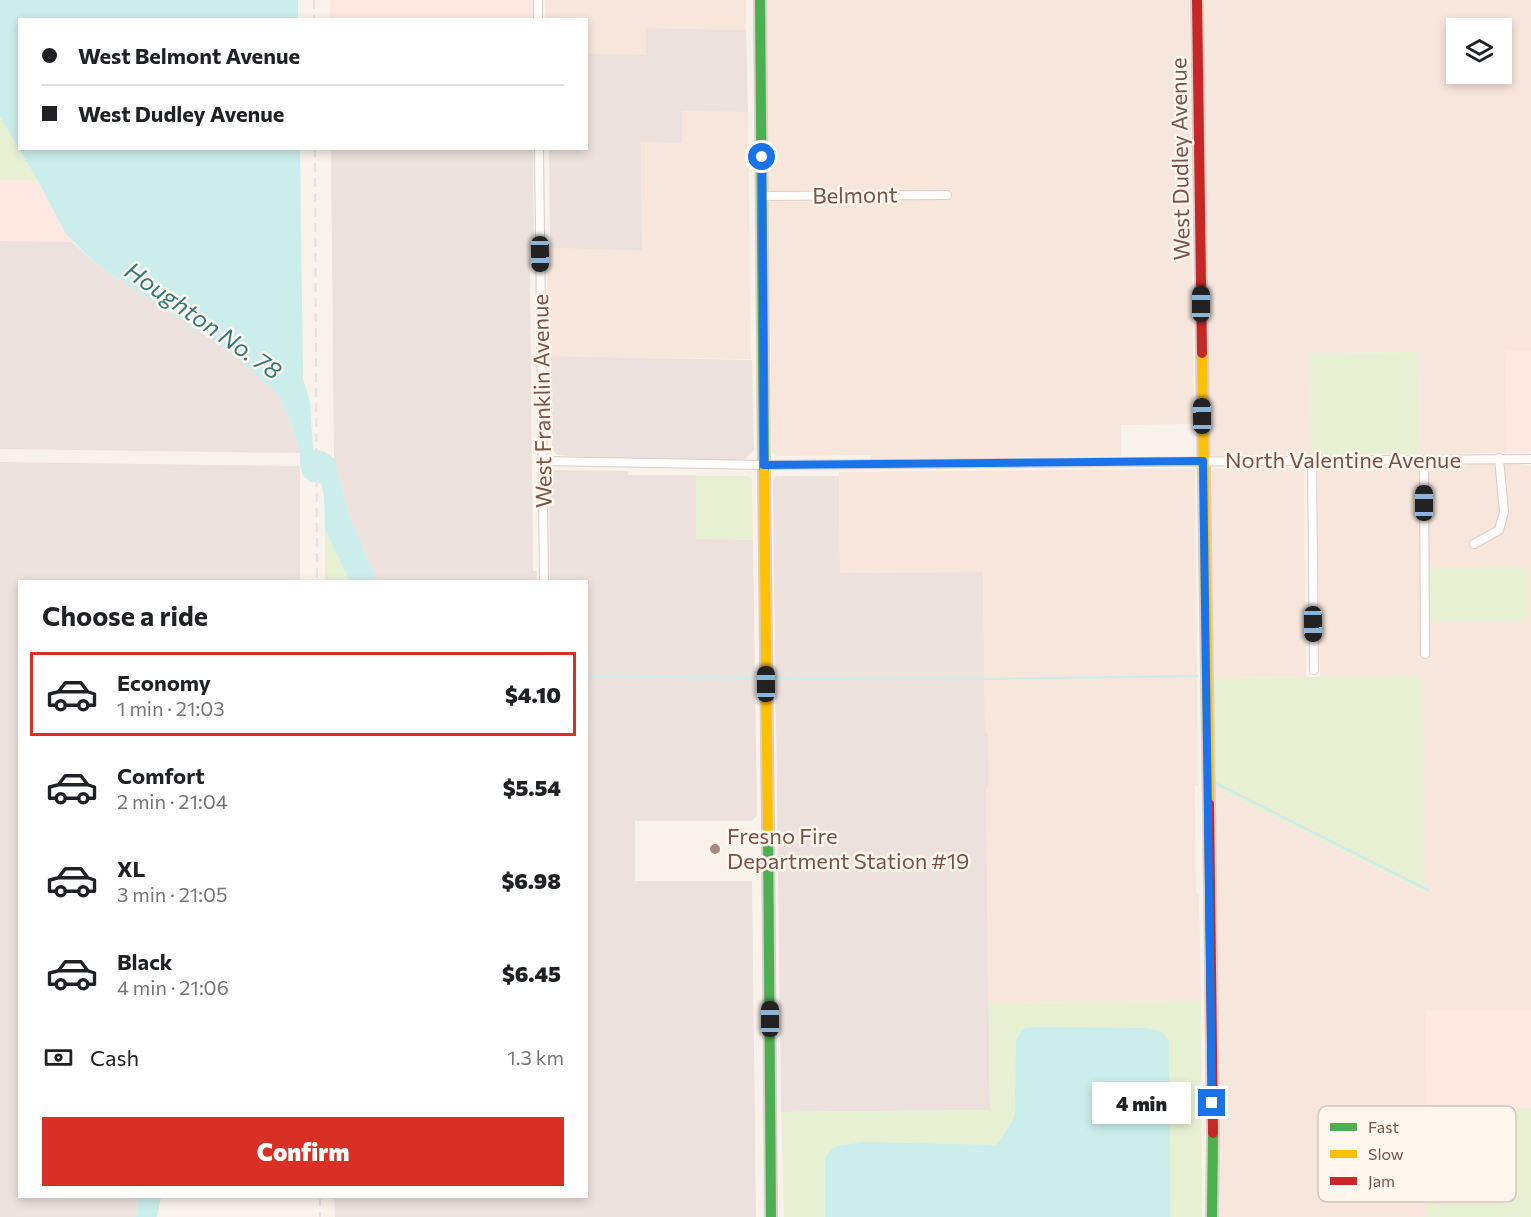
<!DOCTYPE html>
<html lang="en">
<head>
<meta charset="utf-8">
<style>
  :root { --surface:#fff; --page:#f6f6f6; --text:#202124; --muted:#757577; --line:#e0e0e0; --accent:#d93025 }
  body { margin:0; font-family:Commissioner,sans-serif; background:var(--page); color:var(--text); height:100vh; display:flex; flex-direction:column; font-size:22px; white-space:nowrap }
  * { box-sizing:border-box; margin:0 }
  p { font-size:20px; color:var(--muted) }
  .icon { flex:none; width:33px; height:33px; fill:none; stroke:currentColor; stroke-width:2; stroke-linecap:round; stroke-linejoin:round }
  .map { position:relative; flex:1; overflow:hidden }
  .details { position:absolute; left:18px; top:580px; width:570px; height:618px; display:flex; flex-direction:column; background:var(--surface); border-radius:0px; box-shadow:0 3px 9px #0003 }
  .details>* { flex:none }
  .hud { position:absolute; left:18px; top:18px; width:570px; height:132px; border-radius:0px; box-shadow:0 3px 9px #0003; display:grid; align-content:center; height:132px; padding:0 24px; background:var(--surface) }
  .buttons { position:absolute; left:1446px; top:18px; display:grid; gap:12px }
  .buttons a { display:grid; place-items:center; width:66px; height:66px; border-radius:0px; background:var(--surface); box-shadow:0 3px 9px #0003; font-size:30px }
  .end { position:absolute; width:27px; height:27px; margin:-14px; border:8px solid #1a73e8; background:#fff; box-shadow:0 0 0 3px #fff }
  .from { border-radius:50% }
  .bubble { position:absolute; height:42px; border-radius:0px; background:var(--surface); box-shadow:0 3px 9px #0003; font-size:20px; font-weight:800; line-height:42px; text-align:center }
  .car { position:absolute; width:18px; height:36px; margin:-18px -9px; border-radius:8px; box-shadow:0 0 4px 2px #0007; background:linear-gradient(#222 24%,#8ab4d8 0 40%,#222 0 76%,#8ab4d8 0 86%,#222 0) }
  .hud b { display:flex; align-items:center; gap:21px; height:57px; font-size:22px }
  .hud b+b { border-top:2px solid var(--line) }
  .hud i { width:15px; height:15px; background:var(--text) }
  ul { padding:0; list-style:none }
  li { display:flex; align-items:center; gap:18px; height:84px; margin:0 12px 9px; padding:0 12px; border:3px solid transparent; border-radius:0px }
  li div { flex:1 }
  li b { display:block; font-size:22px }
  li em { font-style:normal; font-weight:800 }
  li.current { border-color:var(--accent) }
  li>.icon { width:54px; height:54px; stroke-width:1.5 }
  h2 { padding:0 24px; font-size:27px; line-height:72px }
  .pay { display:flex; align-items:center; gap:15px; height:66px; padding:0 24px; font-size:22px }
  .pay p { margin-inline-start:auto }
  .primary-button { display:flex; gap:12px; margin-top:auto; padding:12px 24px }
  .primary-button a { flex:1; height:69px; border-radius:0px; background:var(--accent); color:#fff; font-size:24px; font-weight:800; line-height:69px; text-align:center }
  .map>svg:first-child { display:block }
  .residential { fill:#f6e6db; fill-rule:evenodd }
  .commercial { fill:#fce8e1 }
  .industrial { fill:#ece1dc }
  .green { fill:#e8f0d4 }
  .water { fill:#cbedeb }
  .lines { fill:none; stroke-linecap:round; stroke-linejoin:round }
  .stream { stroke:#cbedeb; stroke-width:2 }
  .street-casing { stroke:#d8cdc8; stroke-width:10 }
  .fast-casing { stroke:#dacec8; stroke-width:14 }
  .slow-casing { stroke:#dacec8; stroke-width:14 }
  .jam-casing { stroke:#dacec8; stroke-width:14 }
  .street { stroke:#fefdfc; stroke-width:8 }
  .fast { stroke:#4caf50; stroke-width:10 }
  .slow { stroke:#ffc107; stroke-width:10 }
  .jam { stroke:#c62828; stroke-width:10 }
  .rail { stroke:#e5e2e5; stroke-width:2; stroke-dasharray:9 6; stroke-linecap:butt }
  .route { stroke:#1a73e8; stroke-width:8 }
  .poi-dot { fill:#a78a80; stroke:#fff6ee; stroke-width:2 }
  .labels { text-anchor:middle; stroke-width:5; stroke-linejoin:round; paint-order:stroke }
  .street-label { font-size:22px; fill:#7b5247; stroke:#fff6ee }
  .poi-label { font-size:22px; fill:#7b5247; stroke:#fff6ee; text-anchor:start }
  .water-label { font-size:24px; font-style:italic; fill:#35797b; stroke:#fff6ee }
  .key { fill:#fff6ee; stroke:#d7c5bc; stroke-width:1.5 }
  .key-label { font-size:16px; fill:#7b5247 }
</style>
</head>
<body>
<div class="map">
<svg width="1531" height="1217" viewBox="0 0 1531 1217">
  <rect width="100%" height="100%" fill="#f9f2eb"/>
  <!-- residential -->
  <path class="residential" d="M 545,0 L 746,0 L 746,30 L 646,28 L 646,56 L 587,54 L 586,20 L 545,19 Z
    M 766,0 L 1189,0 L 1194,424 L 1121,425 L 1121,456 L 871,459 L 871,455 L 776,456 L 772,453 Z
    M 1202,0 L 1531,0 L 1531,351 L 1506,352 L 1507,453 L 1420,454 L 1419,352 L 1310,353 L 1311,455 L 1213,456 L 1208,451 ZM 1456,28 L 1502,28 L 1502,74 L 1456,74 Z
    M 682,111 L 748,112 L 751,359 L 548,356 L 547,248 L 642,249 L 641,142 L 682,142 Z
    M 1499,458 L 1531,466 L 1531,1011 L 1426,1012 L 1428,1217 L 1216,1217 L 1211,786 L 1424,892 L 1422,677 L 1320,677 L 1317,468 L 1463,466 Z
    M 1304,468 L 1306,677 L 1210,678 L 1208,474 L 1213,469 Z
    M 1195,469 L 1198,786 L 1195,786 L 1196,893 L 1199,894 L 1201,1001 L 989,1003 L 986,787 L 989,787 L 988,734 L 985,734 L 983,572 L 840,573 L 839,472 Z"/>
  <!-- commercial -->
  <path class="commercial" d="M 330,0 L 532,0 L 532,19 L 330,19 Z
    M 0,180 L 38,181 L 72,242 L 0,241 Z
    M 1506,351 L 1531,351 L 1531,452 L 1507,453 Z
    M 1426,1011 L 1531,1011 L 1531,1108 L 1427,1108 Z"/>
  <!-- industrial -->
  <path class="industrial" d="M 646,28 L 746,30 L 748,112 L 682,111 L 682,143 L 641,142 L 642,250 L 550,248 L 549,149 L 586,148 L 587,54 L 646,55 Z
    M 331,149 L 533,149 L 534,248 L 530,248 L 530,296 L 533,571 L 537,571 L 537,582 L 378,582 L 348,512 L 334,458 Z
    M 0,241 L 72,242 L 95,263 L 234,355 L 278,394 L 290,419 L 300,453 L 0,449 Z
    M 551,356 L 752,360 L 754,450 L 744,460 L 599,458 L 557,455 L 552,449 Z
    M 0,462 L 300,466 L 300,582 L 20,582 L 20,1197 L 138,1197 L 136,1217 L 0,1217 Z
    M 549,470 L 628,471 L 628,475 L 696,475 L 696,538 L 753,540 L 757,816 L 751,821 L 635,821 L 635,881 L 752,881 L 756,1217 L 335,1217 L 334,1197 L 586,1197 L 586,582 L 550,582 Z
    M 776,476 L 839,476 L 840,573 L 983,572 L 985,733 L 988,734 L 989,787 L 986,788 L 990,1110 L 781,1112 L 773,480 Z"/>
  <!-- green -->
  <path class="green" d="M 0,117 L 38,181 L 0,180 Z
    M 1419,352 L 1420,454 L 1311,455 L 1310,353 Z
    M 696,476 L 749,476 L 752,479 L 753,540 L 696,539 Z
    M 325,529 L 350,582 L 325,582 Z
    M 1528,567 L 1528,621 L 1422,622 L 1421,568 Z
    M 1422,676 L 1425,892 L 1211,786 L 1210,678 Z
    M 1201,1001 L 1202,1217 L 784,1217 L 781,1112 L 990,1110 L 989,1003 Z
    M 1427,1108 L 1531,1108 L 1531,1217 L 1428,1217 Z"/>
  <!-- water -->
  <path class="water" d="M 0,0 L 298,0 L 298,19 L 20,20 L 20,148 L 300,149 L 303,379 L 310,402 L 313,449 L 323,451 L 334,458 L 348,512 L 378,582 L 350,582 L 325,529 L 324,497 L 321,483 L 311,482 L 304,477 L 300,466 L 300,453 L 290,419 L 278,394 L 234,355 L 95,263 L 66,234 L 38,181 L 0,117 Z
    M 1036,1027 L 1146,1028 L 1162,1032 L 1169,1042 L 1170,1217 L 825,1217 L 825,1158 L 834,1147 L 862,1142 L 996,1145 L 1009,1127 L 1015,1115 L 1016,1040 L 1023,1029 Z
    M 138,1197 L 161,1197 L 157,1217 L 136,1217 Z"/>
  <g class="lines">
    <!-- stream -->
    <path class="stream" d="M 586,676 L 754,678
      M 777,678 L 985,679 L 1198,676
      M 1213,782 L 1428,890"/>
    <defs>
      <path id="street" d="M 538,0 L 538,20
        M 539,148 L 544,582
        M 762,196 L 947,195
        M 1312,460 L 1314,670
        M 1424,460 L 1425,654
        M 543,461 L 764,465 L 1531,459
        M 1474,544 L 1499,530 L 1504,512 L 1499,458"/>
      <path id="fast" d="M 760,0 L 764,472
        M 768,832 L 771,1217
        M 1212,1217 L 1213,1133"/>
      <path id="slow" d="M 1202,353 L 1209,804
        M 764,472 L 768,832"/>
      <path id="jam" d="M 1197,0 L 1202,353
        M 1209,804 L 1213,1133"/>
    </defs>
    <!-- street casing -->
    <use href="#street" class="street-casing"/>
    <!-- fast casing -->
    <use href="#fast" class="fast-casing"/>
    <!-- slow casing -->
    <use href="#slow" class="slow-casing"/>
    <!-- jam casing -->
    <use href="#jam" class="jam-casing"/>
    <!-- street -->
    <use href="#street" class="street"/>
    <!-- fast -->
    <use href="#fast" class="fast"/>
    <!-- slow -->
    <use href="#slow" class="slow"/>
    <!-- jam -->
    <use href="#jam" class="jam"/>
    <!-- rail -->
    <path class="rail" d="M 314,0 L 314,20
      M 315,148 L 317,582
      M 320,1197 L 320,1217"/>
  </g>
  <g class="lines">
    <!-- route -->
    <path class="route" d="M 762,157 L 764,465 L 1203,461 L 1212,1103"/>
  </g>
  <!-- markers -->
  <circle class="poi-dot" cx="715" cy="849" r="6"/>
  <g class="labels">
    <!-- street labels -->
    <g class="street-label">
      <text transform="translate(1180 159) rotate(-91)" y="8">West Dudley Avenue</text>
      <text transform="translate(855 195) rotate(-1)" y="8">Belmont</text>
      <text transform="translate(542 401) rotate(-91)" y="8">West Franklin Avenue</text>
      <text x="1343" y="468">North Valentine Avenue</text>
    </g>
    <!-- poi labels -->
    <g class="poi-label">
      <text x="727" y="844">Fresno Fire<tspan x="727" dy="25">Department Station #19</tspan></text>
    </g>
    <!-- water labels -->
    <g class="water-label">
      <text transform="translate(203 321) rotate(35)" y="8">Houghton No. 78</text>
    </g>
  </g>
  <!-- legend -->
  <rect x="1318" y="1106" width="198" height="96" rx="9" class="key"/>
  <rect x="1330" y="1123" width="27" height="8" fill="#4caf50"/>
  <rect x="1330" y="1150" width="27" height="8" fill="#ffc107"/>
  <rect x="1330" y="1177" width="27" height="8" fill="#c62828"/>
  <g class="key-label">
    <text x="1368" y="1133">Fast</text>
    <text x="1368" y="1160">Slow</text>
    <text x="1368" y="1187">Jam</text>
  </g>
</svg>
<div class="buttons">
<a><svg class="icon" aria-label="layers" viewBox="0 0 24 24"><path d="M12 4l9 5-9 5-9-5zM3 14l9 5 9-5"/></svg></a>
</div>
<i class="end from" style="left:762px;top:157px"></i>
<i class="end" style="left:1212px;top:1103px"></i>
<div class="bubble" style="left:1092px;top:1082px;width:99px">4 min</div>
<i class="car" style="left:540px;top:254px;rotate:179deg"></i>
<i class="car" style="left:1201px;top:304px;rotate:0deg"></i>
<i class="car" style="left:1202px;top:416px;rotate:359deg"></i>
<i class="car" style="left:1424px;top:503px;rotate:0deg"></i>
<i class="car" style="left:1313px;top:624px;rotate:179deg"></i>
<i class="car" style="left:766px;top:684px;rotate:0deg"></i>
<i class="car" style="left:770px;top:1019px;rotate:0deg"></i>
<div class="hud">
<b><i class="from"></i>West Belmont Avenue</b>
<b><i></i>West Dudley Avenue</b>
</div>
<section class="details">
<h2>Choose a ride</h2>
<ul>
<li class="current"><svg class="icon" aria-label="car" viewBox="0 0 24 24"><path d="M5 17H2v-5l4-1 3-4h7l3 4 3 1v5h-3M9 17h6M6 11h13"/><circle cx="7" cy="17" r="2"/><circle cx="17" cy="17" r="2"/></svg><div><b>Economy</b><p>1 min · 21:03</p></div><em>$4.10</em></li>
<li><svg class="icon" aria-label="car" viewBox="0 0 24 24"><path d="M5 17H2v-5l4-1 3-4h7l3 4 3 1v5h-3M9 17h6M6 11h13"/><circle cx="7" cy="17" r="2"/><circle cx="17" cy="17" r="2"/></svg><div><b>Comfort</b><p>2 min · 21:04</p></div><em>$5.54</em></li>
<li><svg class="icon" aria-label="car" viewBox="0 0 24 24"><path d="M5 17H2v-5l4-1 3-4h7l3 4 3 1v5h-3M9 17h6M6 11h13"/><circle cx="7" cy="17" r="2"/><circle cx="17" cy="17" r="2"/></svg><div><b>XL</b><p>3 min · 21:05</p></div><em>$6.98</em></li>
<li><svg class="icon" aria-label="car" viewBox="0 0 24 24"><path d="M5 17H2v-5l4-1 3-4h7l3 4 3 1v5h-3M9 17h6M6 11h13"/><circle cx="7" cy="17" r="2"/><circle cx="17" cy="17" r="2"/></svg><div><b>Black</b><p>4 min · 21:06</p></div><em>$6.45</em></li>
</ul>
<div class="pay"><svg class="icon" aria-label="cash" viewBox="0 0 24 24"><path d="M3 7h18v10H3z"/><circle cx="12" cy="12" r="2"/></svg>Cash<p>1.3 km</p></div>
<div class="primary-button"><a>Confirm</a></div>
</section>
</div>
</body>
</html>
